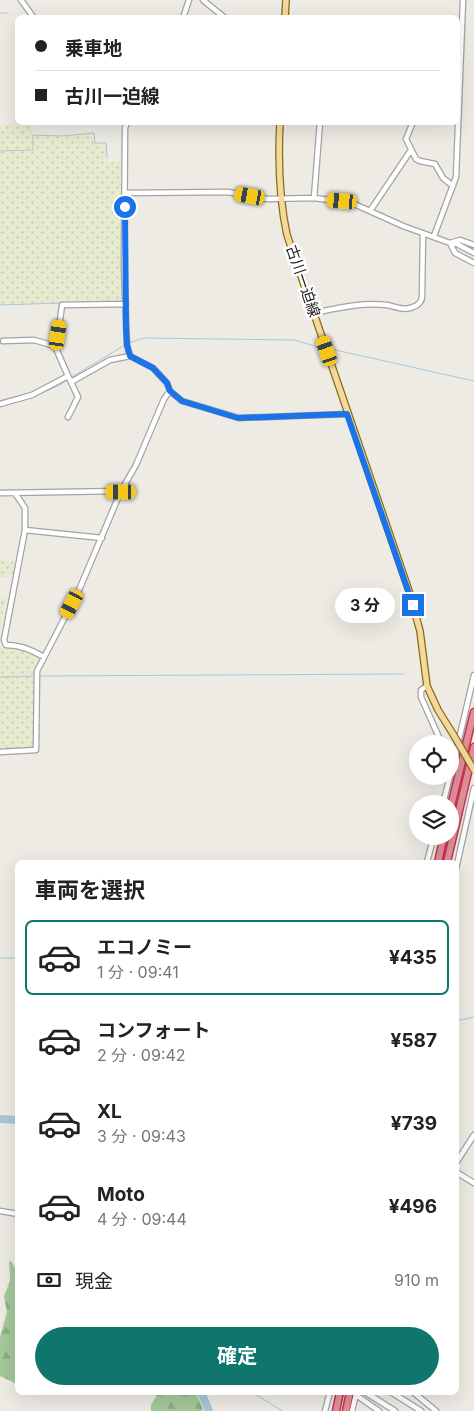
<!DOCTYPE html>
<html lang="ja">
<head>
<meta charset="utf-8">
<style>
  :root { --surface:#fff; --page:#f2f2f2; --text:#222; --muted:#767676; --line:#e0e0e0; --accent:#0f766e }
  body { margin:0; font-family:Inter,"Noto Sans JP",sans-serif; background:var(--page); color:var(--text); height:100vh; display:flex; flex-direction:column; font-size:19px; white-space:nowrap }
  * { box-sizing:border-box; margin:0 }
  p { font-size:16px; color:var(--muted) }
  .icon { flex:none; width:28px; height:28px; fill:none; stroke:currentColor; stroke-width:2; stroke-linecap:round; stroke-linejoin:round }
  .map { position:relative; flex:1; overflow:hidden }
  .drawer { position:absolute; left:15px; top:860px; width:444px; height:535px; display:flex; flex-direction:column; background:var(--surface); border-radius:8px; box-shadow:0 5px 20px #0002 }
  .drawer>* { flex:none }
  .guide { position:absolute; left:15px; top:15px; width:445px; height:110px; border-radius:8px; box-shadow:0 5px 20px #0002; display:grid; align-content:center; height:110px; padding:0 20px; background:var(--surface) }
  .controls { position:absolute; left:409px; top:735px; display:grid; gap:10px }
  .controls a { display:grid; place-items:center; width:50px; height:50px; border-radius:50%; background:var(--surface); box-shadow:0 5px 20px #0002; font-size:25px }
  .end { position:absolute; width:22px; height:22px; margin:-11px; border:6px solid #1a73e8; background:#fff; box-shadow:0 0 0 2px #fff }
  .from { border-radius:50% }
  .bubble { position:absolute; height:35px; border-radius:18px; background:var(--surface); box-shadow:0 5px 20px #0002; font-size:16px; font-weight:700; line-height:35px; text-align:center }
  .car { position:absolute; width:15px; height:30px; margin:-15px -8px; border-radius:6px; box-shadow:0 0 4px 1px #0007; background:linear-gradient(#f5c518 24%,#345 0 40%,#f5c518 0 76%,#345 0 86%,#f5c518 0) }
  .guide b { display:flex; align-items:center; gap:18px; height:48px; font-size:19px }
  .guide b+b { border-top:1px solid var(--line) }
  .guide i { width:12px; height:12px; background:var(--text) }
  ul { padding:0; list-style:none }
  li { display:flex; align-items:center; gap:15px; height:75px; margin:0 10px 8px; padding:0 10px; border:2px solid transparent; border-radius:8px }
  li div { flex:1 }
  li b { display:block; font-size:19px }
  li em { font-style:normal; font-weight:700 }
  li.active { border-color:var(--accent) }
  li>.icon { width:45px; height:45px; stroke-width:1.5 }
  h2 { padding:0 20px; font-size:22px; line-height:60px }
  .pay { display:flex; align-items:center; gap:12px; height:55px; padding:0 20px; font-size:19px }
  .pay p { margin-inline-start:auto }
  .cta { display:flex; gap:10px; margin-top:auto; padding:10px 20px }
  .cta a { flex:1; height:58px; border-radius:30px; background:var(--accent); color:#fff; font-size:20px; font-weight:700; line-height:58px; text-align:center }
  .map>svg:first-child { display:block }
  .farmland { fill:url(#farmland-dots) }
  .forest { fill:url(#forest-firs) }
  .lines { fill:none; stroke-linecap:round; stroke-linejoin:round }
  .stream { stroke:#a6c8d8; stroke-width:1 }
  .river { stroke:#a6c8d8; stroke-width:8 }
  .minor-casing { stroke:#a3a3a3; stroke-width:7 }
  .major-casing { stroke:#8a6c0b; stroke-width:8 }
  .highway-casing { stroke:#ca3156; stroke-width:9 }
  .minor { stroke:#fff; stroke-width:4.5 }
  .major { stroke:#f4d8a0; stroke-width:5.5 }
  .highway { stroke:#df9097; stroke-width:6 }
  .major-bridge-casing { stroke:#8a6c0b; stroke-width:8; stroke-linecap:butt }
  .major-bridge { stroke:#f4d8a0; stroke-width:5.5 }
  .route { stroke:#1a73e8; stroke-width:6 }
  .labels { text-anchor:middle; stroke-width:5; stroke-linejoin:round; paint-order:stroke }
  .street-label { font-size:15px; fill:#1c1c1c; stroke:#fff }
</style>
</head>
<body>
<div class="map">
<svg width="474" height="1411" viewBox="0 0 474 1411">
  <defs>
    <pattern id="farmland-dots" width="8" height="8" patternUnits="userSpaceOnUse" patternTransform="scale(1.25)"><rect width="8" height="8" fill="#e6ebcf"/><path d="M2 2h.1M6 6h.1" fill="none" stroke="#c5c9b1" stroke-width="1.8" stroke-linecap="round"/></pattern>
    <pattern id="forest-firs" width="22" height="20" patternUnits="userSpaceOnUse" patternTransform="scale(1.25)"><rect width="22" height="20" fill="#a4c99a"/><path d="M5 1l3.5 6h-7zM16 11l3.5 6h-7z" fill="#8dac84"/></pattern>
  </defs>
  <rect width="100%" height="100%" fill="#edebe3"/>
  <!-- farmland -->
  <path class="farmland" d="M 0,124 L 29,124 L 32,126 L 32,136 L 62,136 L 93,134 L 94,144 L 106,144 L 106,159 L 108,162 L 123,162 L 124,302 L 0,304 L 0,341 Z
    M 0,560 L 16,562 L 13,577 L 0,577 Z
    M 0,598 L 6,598 L 0,631 L 0,648 L 26,651 L 41,661 L 33,671 L 35,748 L 0,749 Z"/>
  <!-- forest -->
  <path class="forest" d="M 10,1261 L 12,1262 L 17,1272 L 17,1384 L 0,1376 L 0,1337 L 7,1312 L 4,1296 L 10,1281 L 9,1262 Z
    M 158,1393 L 196,1393 L 203,1409 L 202,1411 L 151,1411 L 151,1405 Z"/>
  <g class="lines">
    <!-- stream -->
    <path class="stream" d="M 0,13 L 8,13
      M 0,151 L 33,150 L 33,135 L 62,136 L 94,133 L 95,143 L 106,143 L 107,158
      M 0,305 L 62,303
      M 128,343 L 144,338 L 294,340 L 318,347
      M 331,349 L 474,381
      M 70,378 L 125,345
      M 39,394 L 60,385 L 67,380
      M 0,407 L 29,398
      M 40,676 L 404,674
      M 0,677 L 36,676
      M 0,958 L 18,958
      M 456,1021 L 474,1017
      M 252,1392 L 282,1411"/>
    <!-- river -->
    <path class="river" d="M 0,1119 L 18,1120
      M 201,1392 L 209,1411"/>
    <defs>
      <path id="minor" d="M 21,0 L 34,18
        M 203,0 L 225,18
        M 183,18 L 189,0
        M 127,122 L 125,128 L 124,268 L 127,345 L 130,356
        M 413,122 L 406,139 L 416,159 L 420,161 L 435,164 L 443,178 L 453,186
        M 125,193 L 228,192 L 267,199 L 314,198 L 352,203 L 403,226 L 450,243 L 457,244 L 474,253
        M 314,198 L 320,122
        M 370,211 L 411,150
        M 434,236 L 456,177 L 463,0
        M 474,245 L 460,240 L 450,243 L 455,253 L 474,263
        M 314,313 C 338,308 362,302 387,305 C 396,307 405,311 413,307 C 419,305 422,301 422,296 L 423,233
        M 3,341 L 34,340 L 55,346 L 68,376
        M 55,346 L 58,335 L 62,305 L 126,304
        M 0,404 L 32,395 L 68,376 L 71,382 L 110,360 L 130,356 L 153,368 L 167,383 L 170,391 L 182,401 L 239,418 L 347,414
        M 68,417 L 78,397 L 71,382
        M 0,493 L 121,491
        M 15,493 L 25,508 L 25,530 L 4,640 L 6,645 C 21,645 31,650 44,657
        M 25,530 L 102,538
        M 427,686 L 421,690 L 421,697 L 442,744
        M 0,752 L 36,750 L 37,671 L 79,590 L 121,491 L 136,465 L 164,399 L 170,391
        M 450,760 L 453,765 L 450,776
        M 453,765 L 474,675
        M 443,804 L 450,776
        M 427,862 L 434,836
        M 456,869 L 474,788
        M 456,1163 L 474,1135
        M 456,1172 L 474,1183
        M 0,1211 L 18,1214
        M 365,1392 L 395,1411
        M 391,1392 L 421,1411
        M 413,1392 L 436,1411
        M 356,1395 L 379,1411
        M 325,1411 L 330,1392
        M 352,1411 L 356,1394"/>
      <path id="major" d="M 285,18 L 286,0
        M 280,122 C 278,160 279,198 287,235 L 409,591 L 420,631 L 427,686 L 438,710 L 453,734"/>
      <path id="highway" d="M 450,810 L 474,712
        M 438,862 L 444,836
        M 447,862 L 474,747
        M 336,1411 L 340,1392
        M 346,1411 L 350,1392"/>
    </defs>
    <!-- minor casing -->
    <use href="#minor" class="minor-casing"/>
    <!-- major casing -->
    <use href="#major" class="major-casing"/>
    <!-- highway casing -->
    <use href="#highway" class="highway-casing"/>
    <!-- minor -->
    <use href="#minor" class="minor"/>
    <!-- major -->
    <use href="#major" class="major"/>
    <!-- highway -->
    <use href="#highway" class="highway"/>
    <defs>
      <path id="major-bridge" d="M 453,734 L 474,770"/>
    </defs>
    <!-- major-bridge casing -->
    <use href="#major-bridge" class="major-bridge-casing"/>
    <!-- major-bridge -->
    <use href="#major-bridge" class="major-bridge"/>
  </g>
  <g class="lines">
    <!-- route -->
    <path class="route" d="M 125,207 L 126,329 L 127,345 L 130,356 L 153,368 L 167,383 L 170,391 L 182,401 L 238,418 L 347,414 L 413,605"/>
  </g>
  <g class="labels">
    <!-- street labels -->
    <g class="street-label">
      <text transform="translate(303 281) rotate(71)" y="5">古川一迫線</text>
    </g>
  </g>
</svg>
<div class="controls">
<a><svg class="icon" aria-label="locate" viewBox="0 0 24 24"><circle cx="12" cy="12" r="6"/><path d="M12 2v4M12 18v4M2 12h4M18 12h4"/></svg></a>
<a><svg class="icon" aria-label="layers" viewBox="0 0 24 24"><path d="M12 4l9 5-9 5-9-5zM3 14l9 5 9-5"/></svg></a>
</div>
<i class="end from" style="left:125px;top:207px"></i>
<i class="end" style="left:413px;top:605px"></i>
<div class="bubble" style="left:335px;top:588px;width:60px">3 分</div>
<i class="car" style="left:250px;top:196px;rotate:280deg"></i>
<i class="car" style="left:342px;top:201px;rotate:275deg"></i>
<i class="car" style="left:58px;top:335px;rotate:8deg"></i>
<i class="car" style="left:327px;top:351px;rotate:341deg"></i>
<i class="car" style="left:121px;top:492px;rotate:270deg"></i>
<i class="car" style="left:72px;top:604px;rotate:208deg"></i>
<div class="guide">
<b><i class="from"></i>乗車地</b>
<b><i></i>古川一迫線</b>
</div>
<section class="drawer">
<h2>車両を選択</h2>
<ul>
<li class="active"><svg class="icon" aria-label="car" viewBox="0 0 24 24"><path d="M5 17H2v-5l4-1 3-4h7l3 4 3 1v5h-3M9 17h6M6 11h13"/><circle cx="7" cy="17" r="2"/><circle cx="17" cy="17" r="2"/></svg><div><b>エコノミー</b><p>1 分 · 09:41</p></div><em>¥435</em></li>
<li><svg class="icon" aria-label="car" viewBox="0 0 24 24"><path d="M5 17H2v-5l4-1 3-4h7l3 4 3 1v5h-3M9 17h6M6 11h13"/><circle cx="7" cy="17" r="2"/><circle cx="17" cy="17" r="2"/></svg><div><b>コンフォート</b><p>2 分 · 09:42</p></div><em>¥587</em></li>
<li><svg class="icon" aria-label="car" viewBox="0 0 24 24"><path d="M5 17H2v-5l4-1 3-4h7l3 4 3 1v5h-3M9 17h6M6 11h13"/><circle cx="7" cy="17" r="2"/><circle cx="17" cy="17" r="2"/></svg><div><b>XL</b><p>3 分 · 09:43</p></div><em>¥739</em></li>
<li><svg class="icon" aria-label="car" viewBox="0 0 24 24"><path d="M5 17H2v-5l4-1 3-4h7l3 4 3 1v5h-3M9 17h6M6 11h13"/><circle cx="7" cy="17" r="2"/><circle cx="17" cy="17" r="2"/></svg><div><b>Moto</b><p>4 分 · 09:44</p></div><em>¥496</em></li>
</ul>
<div class="pay"><svg class="icon" aria-label="cash" viewBox="0 0 24 24"><path d="M3 7h18v10H3z"/><circle cx="12" cy="12" r="2"/></svg>現金<p>910 m</p></div>
<div class="cta"><a>確定</a></div>
</section>
</div>
</body>
</html>
